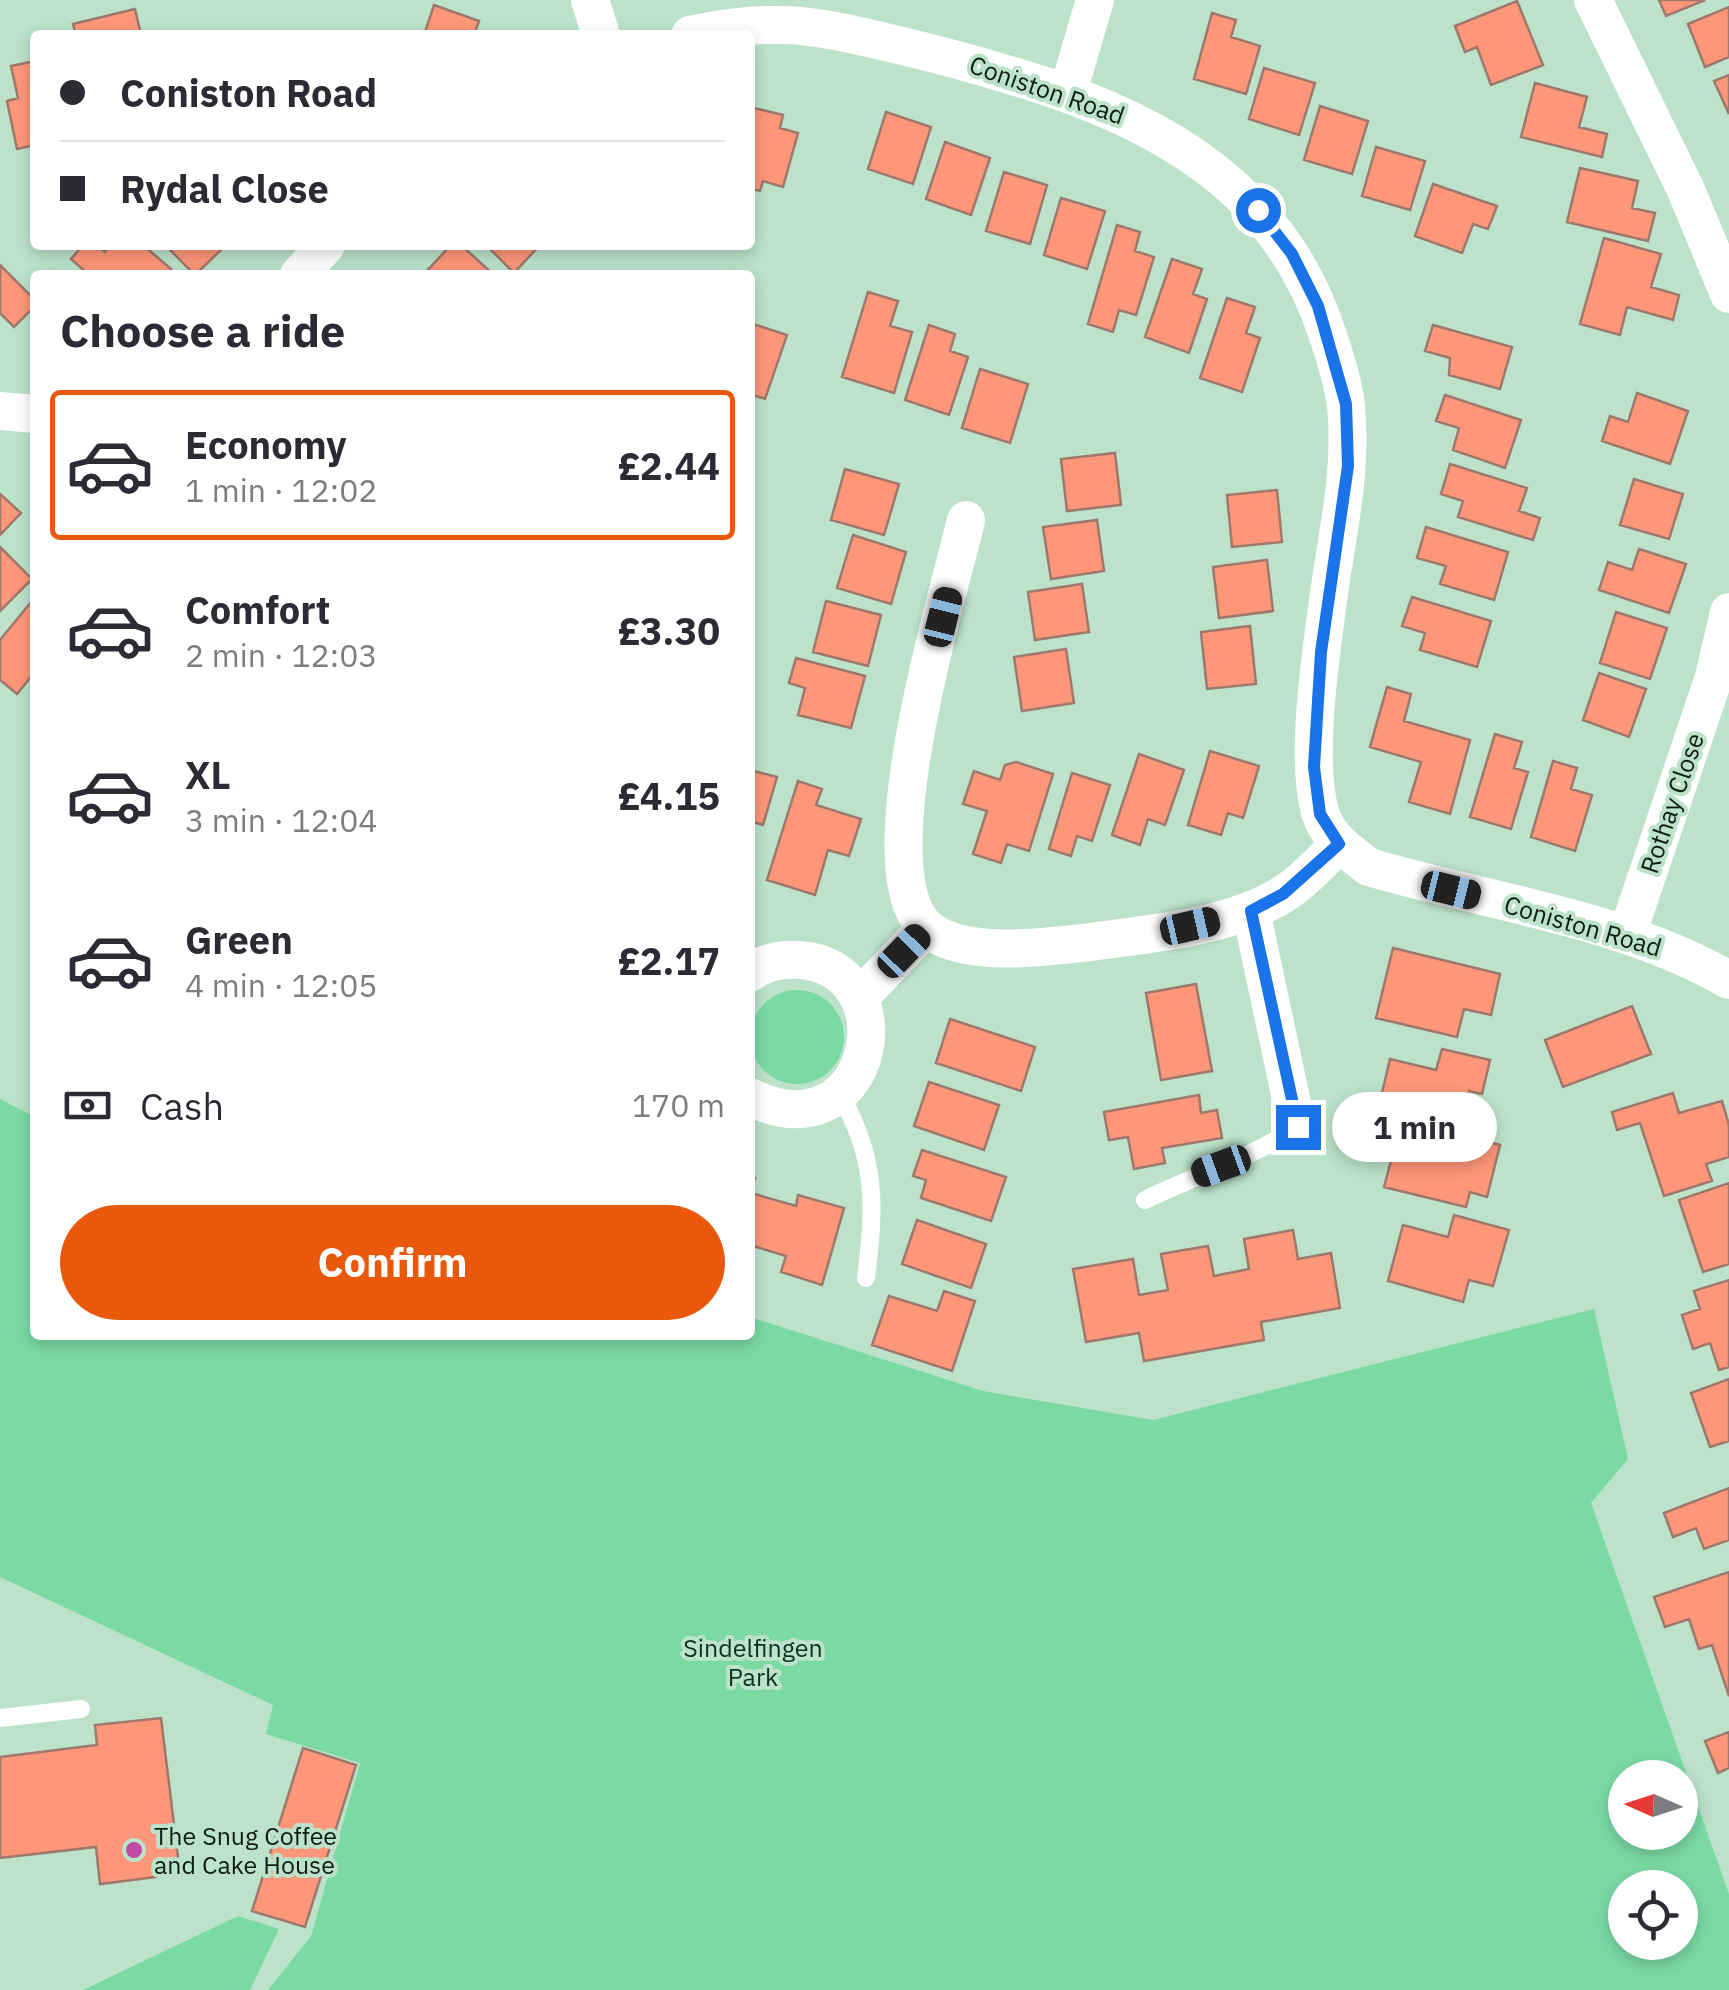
<!DOCTYPE html>
<html lang="en">
<head>
<meta charset="utf-8">
<style>
  :root { --surface:#fff; --page:#f7f7f7; --text:#2b2b33; --muted:#7c7c81; --line:#e1e1e2; --accent:#ea580c }
  body { margin:0; font-family:"IBM Plex Sans",sans-serif; background:var(--page); color:var(--text); height:100vh; display:flex; flex-direction:column; font-size:38px; white-space:nowrap }
  * { box-sizing:border-box; margin:0 }
  p { font-size:32px; color:var(--muted) }
  .icon { flex:none; width:55px; height:55px; fill:none; stroke:currentColor; stroke-width:2; stroke-linecap:round; stroke-linejoin:round }
  .map { position:relative; flex:1; overflow:hidden }
  .drawer { position:absolute; left:30px; top:270px; width:725px; height:1070px; display:flex; flex-direction:column; background:var(--surface); border-radius:10px; box-shadow:0 5px 15px #0003 }
  .drawer>* { flex:none }
  .hud { position:absolute; left:30px; top:30px; width:725px; height:220px; border-radius:10px; box-shadow:0 5px 15px #0003; display:grid; align-content:center; height:220px; padding:0 30px; background:var(--surface) }
  .needle { width:65px; rotate:273deg }
  .tools { position:absolute; left:1608px; top:1760px; display:grid; gap:20px }
  .tools a { display:grid; place-items:center; width:90px; height:90px; border-radius:50%; background:var(--surface); box-shadow:0 5px 15px #0003; font-size:50px }
  .end { position:absolute; width:45px; height:45px; margin:-22px; border:12px solid #1a73e8; background:#fff; box-shadow:0 0 0 5px #fff }
  .from { border-radius:50% }
  .bubble { position:absolute; height:70px; border-radius:35px; background:var(--surface); box-shadow:0 5px 15px #0003; font-size:32px; font-weight:700; line-height:70px; text-align:center }
  .car { position:absolute; width:30px; height:60px; margin:-30px -15px; border-radius:12px; box-shadow:0 0 8px 2px #0007; background:linear-gradient(#222 24%,#8ab4d8 0 40%,#222 0 76%,#8ab4d8 0 86%,#222 0) }
  .hud b { display:flex; align-items:center; gap:35px; height:95px; font-size:38px }
  .hud b+b { border-top:2px solid var(--line) }
  .hud i { width:25px; height:25px; background:var(--text) }
  ul { padding:0; list-style:none }
  li { display:flex; align-items:center; gap:30px; height:150px; margin:0 20px 15px; padding:0 10px; border:5px solid transparent; border-radius:10px }
  li div { flex:1 }
  li b { display:block; font-size:38px }
  li em { font-style:normal; font-weight:700 }
  li.current { border-color:var(--accent) }
  li>.icon { width:90px; height:90px; stroke-width:1.5 }
  h2 { padding:0 30px; font-size:45px; line-height:120px }
  .pay { display:flex; align-items:center; gap:25px; height:110px; padding:0 30px; font-size:38px }
  .pay p { margin-inline-start:auto }
  .button { display:flex; gap:20px; margin-top:auto; padding:20px 30px }
  .button a { flex:1; height:115px; border-radius:60px; background:var(--accent); color:#fff; font-size:40px; font-weight:700; line-height:115px; text-align:center }
  .map>svg:first-child { display:block }
  .green { fill:#7bdaa4; fill-rule:evenodd }
  .building { fill:#fe9779; stroke:#9e786c; stroke-width:2.5 }
  .lines { fill:none; stroke-linecap:round; stroke-linejoin:round }
  .lane { stroke:#fff; stroke-width:18 }
  .street { stroke:#fff; stroke-width:38 }
  .route { stroke:#1a73e8; stroke-width:12 }
  .poi-dot { fill:#c04ca5; stroke:#bce2ca; stroke-width:4 }
  .labels { text-anchor:middle; stroke-width:8; stroke-linejoin:round; paint-order:stroke }
  .street-label { font-size:25px; fill:#0f1e15; stroke:#bce2ca }
  .park-label { font-size:25px; fill:#05351f; stroke:#bce2ca }
  .poi-label { font-size:25px; fill:#0f1e15; stroke:#bce2ca; text-anchor:start }
</style>
</head>
<body>
<div class="map">
<svg width="1729" height="1990" viewBox="0 0 1729 1990">
  <rect width="100%" height="100%" fill="#bce2ca"/>
  <!-- green -->
  <path class="green" d="M750 1037a47 47 0 1 1 94 0a47 47 0 1 1-94 0Z
    M 0,1099 L 35,1117 L 35,1335 L 750,1335 L 750,1317 L 983,1391 L 1153,1420 L 1594,1309 L 1628,1459 L 1591,1503 L 1729,1894 L 1729,1990 L 268,1990 L 311,1936 L 360,1763 L 266,1734 L 273,1705 L 0,1577 ZM 1625,1778 L 1680,1778 L 1680,1832 L 1625,1832 ZM 1625,1888 L 1680,1888 L 1680,1942 L 1625,1942 Z
    M 238,1916 L 279,1929 L 250,1990 L 83,1990 Z"/>
  <!-- building -->
  <path class="building" d="M 1659,0 L 1705,0 L 1666,16 Z
    M 1517,1 L 1543,65 L 1491,85 L 1477,47 L 1465,52 L 1455,26 Z
    M 434,5 L 479,21 L 474,35 L 424,35 Z
    M 1729,7 L 1729,57 L 1705,67 L 1688,24 Z
    M 135,9 L 141,35 L 76,35 L 73,24 Z
    M 1212,13 L 1236,20 L 1231,37 L 1260,46 L 1246,94 L 1194,79 Z
    M 35,61 L 35,145 L 17,149 L 7,101 L 18,98 L 11,66 Z
    M 1264,68 L 1315,83 L 1299,135 L 1249,119 Z
    M 1729,75 L 1729,114 L 1714,81 Z
    M 1535,83 L 1587,97 L 1579,127 L 1607,134 L 1602,157 L 1521,137 Z
    M 1320,106 L 1368,121 L 1352,174 L 1304,160 Z
    M 750,107 L 783,115 L 780,128 L 798,133 L 783,187 L 763,181 L 760,191 L 750,188 Z
    M 886,112 L 931,127 L 913,184 L 868,169 Z
    M 945,142 L 990,158 L 971,215 L 926,199 Z
    M 1376,147 L 1425,161 L 1410,210 L 1362,196 Z
    M 1580,168 L 1638,181 L 1632,208 L 1655,213 L 1648,241 L 1567,222 Z
    M 1004,172 L 1047,185 L 1030,244 L 986,231 Z
    M 1433,184 L 1497,206 L 1488,229 L 1473,224 L 1462,253 L 1415,236 Z
    M 1061,198 L 1105,211 L 1087,269 L 1044,255 Z
    M 1117,225 L 1140,232 L 1135,251 L 1154,257 L 1136,315 L 1119,310 L 1113,332 L 1088,324 Z
    M 1604,238 L 1661,254 L 1651,287 L 1679,295 L 1673,320 L 1627,307 L 1620,335 L 1580,324 Z
    M 83,245 L 97,245 L 105,252 L 110,245 L 143,245 L 171,269 L 166,275 L 89,275 L 71,259 Z
    M 165,245 L 226,245 L 195,275 Z
    M 451,245 L 461,245 L 494,275 L 423,275 Z
    M 486,245 L 540,245 L 514,273 Z
    M 1172,259 L 1202,269 L 1193,294 L 1207,299 L 1189,353 L 1145,337 Z
    M 0,265 L 35,300 L 35,306 L 14,327 L 0,313 Z
    M 868,292 L 898,301 L 890,326 L 912,332 L 894,393 L 842,377 Z
    M 1227,298 L 1255,307 L 1246,333 L 1260,338 L 1242,392 L 1200,378 Z
    M 750,323 L 787,335 L 765,399 L 750,394 Z
    M 929,325 L 955,334 L 950,351 L 968,357 L 949,415 L 905,400 Z
    M 1433,325 L 1512,347 L 1500,389 L 1449,375 L 1450,358 L 1425,351 Z
    M 980,369 L 1028,384 L 1010,443 L 962,428 Z
    M 1637,393 L 1688,411 L 1670,464 L 1602,441 L 1610,416 L 1628,422 Z
    M 1445,395 L 1521,420 L 1505,468 L 1453,450 L 1459,428 L 1436,421 Z
    M 1115,453 L 1121,505 L 1067,511 L 1061,459 Z
    M 1450,464 L 1527,488 L 1519,511 L 1540,518 L 1533,540 L 1458,517 L 1463,501 L 1441,494 Z
    M 845,469 L 899,484 L 884,535 L 831,520 Z
    M 1634,479 L 1683,494 L 1669,539 L 1620,525 Z
    M 1277,490 L 1282,542 L 1232,547 L 1227,495 Z
    M 0,494 L 21,513 L 0,535 Z
    M 1097,520 L 1104,571 L 1051,579 L 1043,527 Z
    M 1426,527 L 1508,552 L 1494,600 L 1440,584 L 1446,566 L 1417,558 Z
    M 853,535 L 906,552 L 891,604 L 837,588 Z
    M 0,547 L 32,579 L 0,611 Z
    M 1639,549 L 1686,564 L 1669,613 L 1599,590 L 1608,562 L 1632,570 Z
    M 1267,560 L 1273,611 L 1219,618 L 1213,567 Z
    M 1082,584 L 1089,632 L 1035,640 L 1028,592 Z
    M 1412,597 L 1491,621 L 1477,667 L 1420,650 L 1425,633 L 1402,626 Z
    M 826,601 L 881,615 L 868,666 L 813,652 Z
    M 31,602 L 35,606 L 35,672 L 17,694 L 0,680 L 0,640 Z
    M 1616,612 L 1667,628 L 1650,679 L 1600,663 Z
    M 1250,626 L 1256,684 L 1207,689 L 1201,632 Z
    M 1066,649 L 1074,703 L 1022,711 L 1014,657 Z
    M 796,658 L 865,676 L 851,728 L 798,715 L 805,688 L 789,683 Z
    M 1599,673 L 1646,689 L 1629,737 L 1583,720 Z
    M 1387,687 L 1411,694 L 1404,721 L 1470,740 L 1450,814 L 1409,802 L 1421,762 L 1370,747 Z
    M 1495,734 L 1522,742 L 1514,768 L 1528,772 L 1511,829 L 1470,817 Z
    M 1210,751 L 1259,766 L 1243,818 L 1228,813 L 1221,835 L 1188,825 Z
    M 1139,754 L 1184,770 L 1165,825 L 1148,819 L 1140,845 L 1112,835 Z
    M 1553,761 L 1577,768 L 1571,789 L 1592,795 L 1575,851 L 1531,837 Z
    M 1016,762 L 1053,774 L 1029,851 L 1007,844 L 1001,863 L 973,854 L 987,811 L 963,804 L 974,771 L 1000,780 L 1005,765 Z
    M 750,770 L 777,777 L 763,825 L 750,821 Z
    M 1072,773 L 1110,785 L 1092,841 L 1077,836 L 1071,856 L 1049,849 Z
    M 798,781 L 822,789 L 816,805 L 861,819 L 849,856 L 828,850 L 815,895 L 767,880 Z
    M 1393,948 L 1500,974 L 1491,1015 L 1464,1009 L 1457,1037 L 1376,1018 Z
    M 1196,984 L 1212,1071 L 1161,1080 L 1146,993 Z
    M 1632,1006 L 1651,1054 L 1563,1087 L 1545,1040 Z
    M 950,1019 L 1035,1047 L 1021,1091 L 936,1063 Z
    M 1442,1049 L 1490,1060 L 1482,1094 L 1469,1091 L 1461,1125 L 1379,1106 L 1390,1059 L 1436,1070 Z
    M 929,1082 L 999,1105 L 984,1150 L 914,1126 Z
    M 1673,1093 L 1679,1113 L 1722,1101 L 1729,1125 L 1729,1157 L 1706,1164 L 1712,1181 L 1664,1196 L 1640,1123 L 1617,1130 L 1612,1112 Z
    M 1199,1095 L 1201,1113 L 1217,1110 L 1222,1138 L 1162,1148 L 1165,1163 L 1134,1169 L 1128,1137 L 1109,1140 L 1104,1112 Z
    M 1443,1131 L 1500,1145 L 1487,1197 L 1470,1192 L 1466,1207 L 1384,1187 L 1396,1142 L 1438,1152 Z
    M 922,1150 L 1006,1177 L 991,1221 L 921,1198 L 926,1180 L 913,1176 Z
    M 750,1177 L 755,1178 L 751,1193 L 796,1206 L 798,1195 L 844,1208 L 822,1285 L 781,1272 L 786,1256 L 750,1245 Z
    M 1729,1183 L 1729,1264 L 1703,1272 L 1679,1200 Z
    M 1454,1215 L 1509,1230 L 1493,1286 L 1469,1280 L 1463,1302 L 1388,1281 L 1403,1225 L 1448,1237 Z
    M 917,1220 L 986,1244 L 971,1288 L 902,1264 Z
    M 1293,1230 L 1298,1259 L 1331,1253 L 1340,1308 L 1261,1322 L 1264,1340 L 1144,1361 L 1139,1333 L 1086,1342 L 1073,1269 L 1133,1259 L 1139,1295 L 1168,1290 L 1161,1254 L 1208,1246 L 1214,1276 L 1249,1269 L 1244,1239 Z
    M 1729,1280 L 1729,1367 L 1719,1370 L 1710,1343 L 1693,1349 L 1682,1315 L 1700,1309 L 1694,1291 Z
    M 944,1291 L 975,1301 L 952,1371 L 872,1345 L 889,1296 L 937,1311 Z
    M 1729,1379 L 1729,1441 L 1710,1447 L 1691,1393 Z
    M 1729,1488 L 1729,1540 L 1704,1549 L 1696,1528 L 1673,1537 L 1664,1513 Z
    M 1729,1572 L 1729,1696 L 1712,1645 L 1699,1649 L 1689,1619 L 1665,1627 L 1654,1597 Z
    M 161,1718 L 180,1874 L 100,1884 L 96,1847 L 0,1858 L 0,1757 L 97,1745 L 95,1725 Z
    M 1729,1732 L 1729,1768 L 1718,1773 L 1705,1741 Z
    M 303,1748 L 356,1765 L 305,1927 L 252,1911 Z"/>
  <g class="lines">
    <!-- lane -->
    <path class="lane" d="M 840,1094 C 877,1160 875,1205 866,1278
      M 1145,1200 C 1196,1175 1250,1159 1297,1127
      M 0,1718 L 81,1709"/>
    <!-- street -->
    <path class="street" d="M 590,0 L 601,35
      M 1593,0 L 1686,190 L 1729,294
      M 690,35 C 720,29 749,24 780,25 C 812,25 845,33 877,40 C 926,51 974,64 1023,79 C 1161,121 1280,189 1327,333 C 1335,356 1343,382 1346,406 C 1352,464 1340,522 1331,579 C 1323,639 1304,754 1320,812 C 1327,837 1349,852 1369,867 C 1487,902 1622,918 1729,980
      M 1068,92 L 1095,0
      M 299,275 L 326,245
      M 0,411 L 35,414
      M 966,520 C 948,598 863,871 927,928 C 962,959 1048,947 1090,942 C 1150,934 1230,927 1282,895 C 1303,882 1321,862 1339,844
      M 1251,911 L 1297,1127
      M 1627,935 L 1714,677 L 1729,612
      M 750,973 C 767,960 788,958 809,961 C 910,980 869,1156 750,1097
      M 859,998 L 926,928"/>
  </g>
  <g class="lines">
    <!-- route -->
    <path class="route" d="M 1258,210 L 1292,254 L 1318,306 L 1346,404 L 1348,466 L 1321,652 L 1314,767 L 1320,814 L 1339,844 L 1283,894 L 1251,911 L 1298,1127"/>
  </g>
  <!-- markers -->
  <circle class="poi-dot" cx="134" cy="1850" r="10"/>
  <g class="labels">
    <!-- street labels -->
    <g class="street-label">
      <text transform="translate(1047 90) rotate(19)" y="9">Coniston Road</text>
      <text transform="translate(1672 803) rotate(-71)" y="9">Rothay Close</text>
      <text transform="translate(1583 926) rotate(16)" y="9">Coniston Road</text>
    </g>
    <!-- park labels -->
    <g class="park-label">
      <text x="753" y="1657">Sindelfingen<tspan x="753" dy="29">Park</tspan></text>
    </g>
    <!-- poi labels -->
    <g class="poi-label">
      <text x="154" y="1845">The Snug Coffee<tspan x="154" dy="29">and Cake House</tspan></text>
    </g>
  </g>
</svg>
<div class="tools">
<a><svg class="needle" viewBox="-14 -14 28 28"><path d="M0-13l5 13h-10z" fill="#e53935"/><path d="M0 13l5-13h-10z" fill="#7c7c81"/></svg></a>
<a><svg class="icon" aria-label="locate" viewBox="0 0 24 24"><circle cx="12" cy="12" r="6"/><path d="M12 2v4M12 18v4M2 12h4M18 12h4"/></svg></a>
</div>
<i class="end from" style="left:1258px;top:210px"></i>
<i class="end" style="left:1298px;top:1127px"></i>
<div class="bubble" style="left:1332px;top:1092px;width:165px">1 min</div>
<i class="car" style="left:943px;top:617px;rotate:14deg"></i>
<i class="car" style="left:1451px;top:890px;rotate:104deg"></i>
<i class="car" style="left:1190px;top:926px;rotate:77deg"></i>
<i class="car" style="left:904px;top:951px;rotate:44deg"></i>
<i class="car" style="left:1221px;top:1166px;rotate:250deg"></i>
<div class="hud">
<b><i class="from"></i>Coniston Road</b>
<b><i></i>Rydal Close</b>
</div>
<section class="drawer">
<h2>Choose a ride</h2>
<ul>
<li class="current"><svg class="icon" aria-label="car" viewBox="0 0 24 24"><path d="M5 17H2v-5l4-1 3-4h7l3 4 3 1v5h-3M9 17h6M6 11h13"/><circle cx="7" cy="17" r="2"/><circle cx="17" cy="17" r="2"/></svg><div><b>Economy</b><p>1 min · 12:02</p></div><em>£2.44</em></li>
<li><svg class="icon" aria-label="car" viewBox="0 0 24 24"><path d="M5 17H2v-5l4-1 3-4h7l3 4 3 1v5h-3M9 17h6M6 11h13"/><circle cx="7" cy="17" r="2"/><circle cx="17" cy="17" r="2"/></svg><div><b>Comfort</b><p>2 min · 12:03</p></div><em>£3.30</em></li>
<li><svg class="icon" aria-label="car" viewBox="0 0 24 24"><path d="M5 17H2v-5l4-1 3-4h7l3 4 3 1v5h-3M9 17h6M6 11h13"/><circle cx="7" cy="17" r="2"/><circle cx="17" cy="17" r="2"/></svg><div><b>XL</b><p>3 min · 12:04</p></div><em>£4.15</em></li>
<li><svg class="icon" aria-label="car" viewBox="0 0 24 24"><path d="M5 17H2v-5l4-1 3-4h7l3 4 3 1v5h-3M9 17h6M6 11h13"/><circle cx="7" cy="17" r="2"/><circle cx="17" cy="17" r="2"/></svg><div><b>Green</b><p>4 min · 12:05</p></div><em>£2.17</em></li>
</ul>
<div class="pay"><svg class="icon" aria-label="cash" viewBox="0 0 24 24"><path d="M3 7h18v10H3z"/><circle cx="12" cy="12" r="2"/></svg>Cash<p>170 m</p></div>
<div class="button"><a>Confirm</a></div>
</section>
</div>
</body>
</html>
